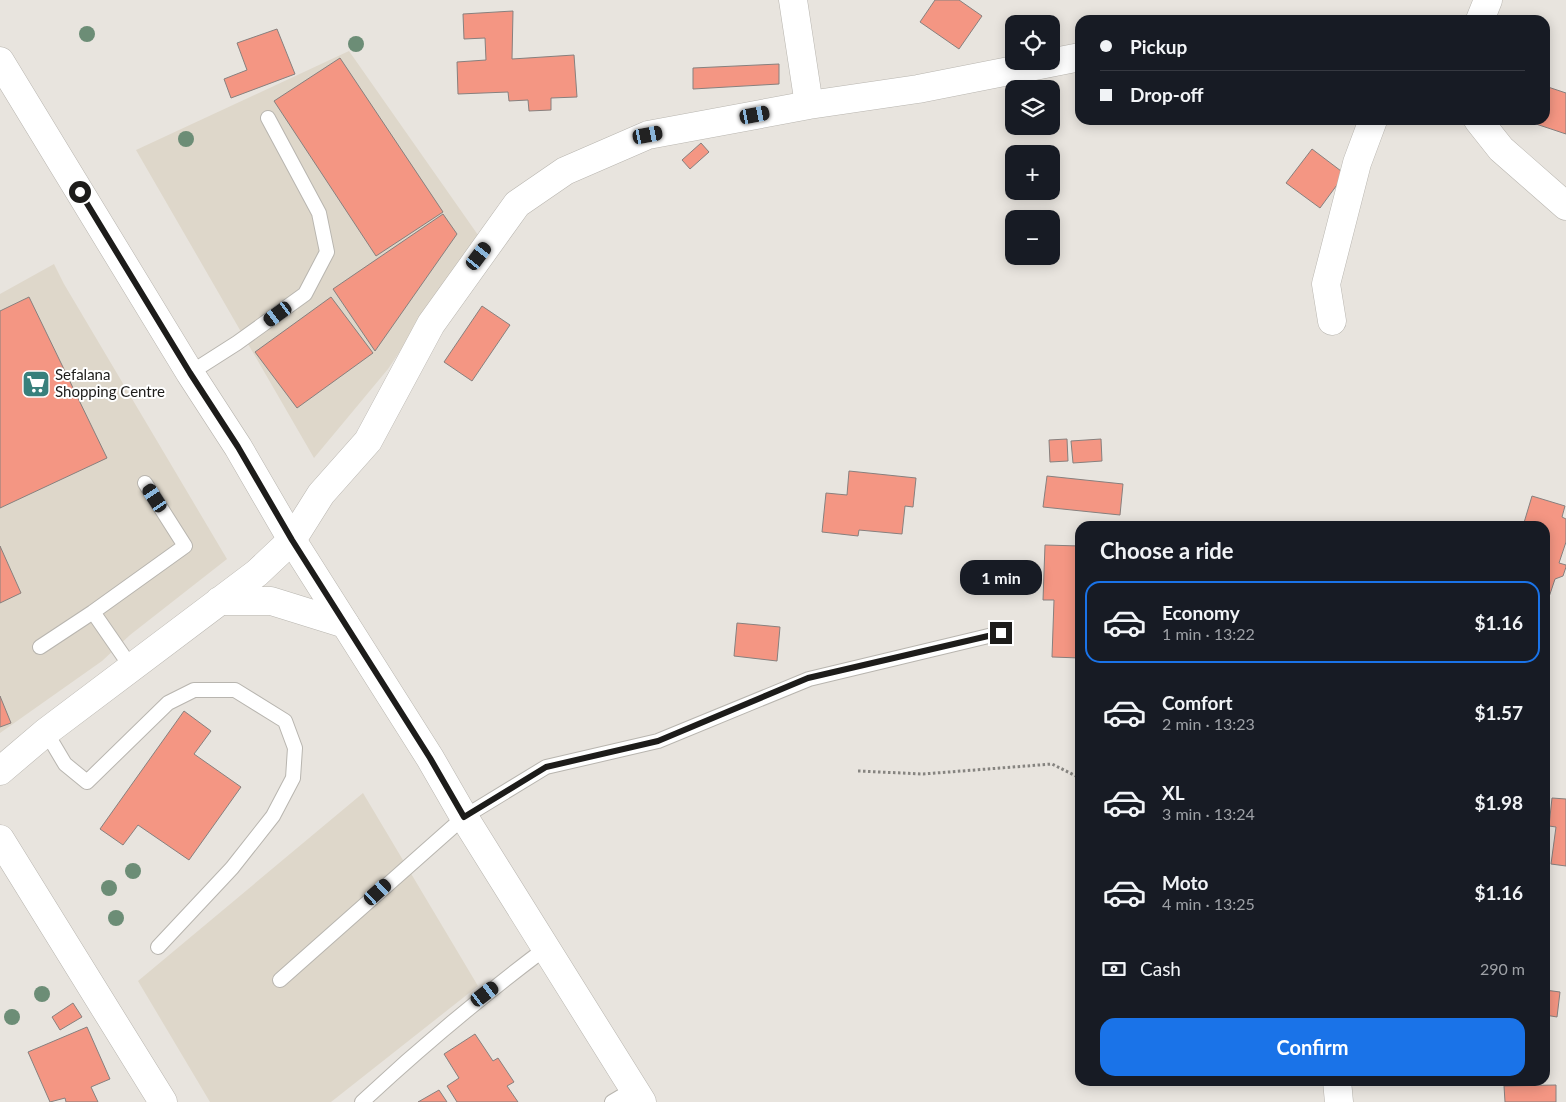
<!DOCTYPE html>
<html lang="en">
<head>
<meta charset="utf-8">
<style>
  :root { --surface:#171b24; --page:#242831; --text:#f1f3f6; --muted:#9ea1a6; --line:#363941; --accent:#1a73e8 }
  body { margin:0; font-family:Lato,sans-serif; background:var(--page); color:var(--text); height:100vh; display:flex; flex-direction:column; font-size:19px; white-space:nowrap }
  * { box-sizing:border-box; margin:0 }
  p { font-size:16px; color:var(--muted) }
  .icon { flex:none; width:28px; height:28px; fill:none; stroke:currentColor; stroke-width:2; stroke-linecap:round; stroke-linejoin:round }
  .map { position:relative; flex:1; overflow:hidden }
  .details { position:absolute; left:1075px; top:521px; width:475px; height:565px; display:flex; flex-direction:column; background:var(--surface); border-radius:15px; box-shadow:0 2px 12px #0003 }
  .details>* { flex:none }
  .top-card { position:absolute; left:1075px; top:15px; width:475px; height:110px; border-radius:15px; box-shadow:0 2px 12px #0003; display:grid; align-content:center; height:110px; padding:0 25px; background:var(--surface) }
  .controls { position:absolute; left:1005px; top:15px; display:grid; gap:10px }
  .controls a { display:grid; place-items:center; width:55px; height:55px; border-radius:10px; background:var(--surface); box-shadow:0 2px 12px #0003; font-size:25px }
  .end { position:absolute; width:22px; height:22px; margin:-11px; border:6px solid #1d1c1a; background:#fff; box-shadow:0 0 0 2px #fff }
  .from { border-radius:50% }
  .bubble { position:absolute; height:35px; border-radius:15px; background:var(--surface); box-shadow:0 2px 12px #0003; font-size:16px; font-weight:700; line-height:35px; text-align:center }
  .car { position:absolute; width:15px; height:30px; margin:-15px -8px; border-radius:6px; box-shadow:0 0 4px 1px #0007; background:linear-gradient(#222 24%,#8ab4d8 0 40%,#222 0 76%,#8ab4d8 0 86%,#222 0) }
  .top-card b { display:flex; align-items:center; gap:18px; height:48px; font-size:19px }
  .top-card b+b { border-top:1px solid var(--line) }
  .top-card i { width:12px; height:12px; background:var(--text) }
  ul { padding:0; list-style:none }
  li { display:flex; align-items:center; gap:15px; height:82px; margin:0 10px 8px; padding:0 15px; border:2px solid transparent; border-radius:15px }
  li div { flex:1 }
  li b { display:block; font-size:19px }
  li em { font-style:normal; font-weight:700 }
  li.on { border-color:var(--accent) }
  li>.icon { width:45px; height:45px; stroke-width:1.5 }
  h2 { padding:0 25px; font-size:22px; line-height:60px }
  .pay { display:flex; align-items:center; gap:12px; height:55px; padding:0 25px; font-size:19px }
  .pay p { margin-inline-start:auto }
  .action { display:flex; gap:10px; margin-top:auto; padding:10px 25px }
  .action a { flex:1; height:58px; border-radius:15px; background:var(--accent); color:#fff; font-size:20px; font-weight:700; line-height:58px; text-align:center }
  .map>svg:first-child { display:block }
  .built { fill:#ded7ca }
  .building { fill:#f49683; stroke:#87807e }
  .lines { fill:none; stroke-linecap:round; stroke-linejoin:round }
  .lane-casing { stroke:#b8b5af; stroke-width:16 }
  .street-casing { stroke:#b8b5af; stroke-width:29 }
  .primary-casing { stroke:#b8b5af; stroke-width:29 }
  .path { stroke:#868480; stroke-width:3; stroke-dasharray:2.5 2.5; stroke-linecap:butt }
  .lane { stroke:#fff; stroke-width:14 }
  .street { stroke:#fff; stroke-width:28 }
  .primary { stroke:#fff; stroke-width:28 }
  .tree { fill:#6c8d76 }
  .route { stroke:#1d1c1a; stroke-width:6 }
  .labels { text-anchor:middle; stroke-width:4; stroke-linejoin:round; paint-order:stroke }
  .poi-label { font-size:15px; fill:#1d1c1a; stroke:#fff; text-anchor:start }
</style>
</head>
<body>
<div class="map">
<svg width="1566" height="1102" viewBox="0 0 1566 1102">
  <rect width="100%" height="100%" fill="#e8e4de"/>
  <!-- built -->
  <path class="built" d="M 349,51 L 478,235 L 388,369 L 314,458 L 136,150 Z
    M 54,264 L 64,284 L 227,559 L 130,635 L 102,661 L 0,733 L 0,294 Z
    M 363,793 L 478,986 L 331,1102 L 210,1102 L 138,981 Z"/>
  <!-- building -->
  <path class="building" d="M 935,0 L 959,0 L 982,16 L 959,49 L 920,22 Z
    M 513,11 L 512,59 L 574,55 L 577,97 L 551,98 L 551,110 L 529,111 L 528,100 L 509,101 L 508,92 L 458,94 L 457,62 L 486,60 L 485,38 L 464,39 L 463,14 Z
    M 277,29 L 295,74 L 231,98 L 224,79 L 247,70 L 237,43 Z
    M 340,58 L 443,212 L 376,256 L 274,101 Z
    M 779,64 L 779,84 L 693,89 L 693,68 Z
    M 1545,86 L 1566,93 L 1566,134 L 1524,120 L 1545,120 Z
    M 701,143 L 709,152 L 690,169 L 682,160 Z
    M 1312,149 L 1345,174 L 1320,208 L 1286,183 Z
    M 443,214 L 457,234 L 375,351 L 333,289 Z
    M 29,297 L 107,458 L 0,508 L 0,311 Z
    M 331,297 L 373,353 L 297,408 L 255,352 Z
    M 482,306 L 510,325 L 472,381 L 444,362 Z
    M 1067,439 L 1068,461 L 1050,462 L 1049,440 Z
    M 1101,439 L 1102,461 L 1073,463 L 1071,441 Z
    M 849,471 L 916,478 L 913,507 L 905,506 L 902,534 L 859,530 L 858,536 L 822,532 L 826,493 L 847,495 Z
    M 1047,476 L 1123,484 L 1120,515 L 1043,507 Z
    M 1532,496 L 1565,506 L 1562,517 L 1566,519 L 1566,542 L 1559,563 L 1566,565 L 1566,567 L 1563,576 L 1555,579 L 1547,603 L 1545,602 L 1545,526 L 1523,526 Z
    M 1045,545 L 1080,546 L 1080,658 L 1052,657 L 1054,600 L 1043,600 Z
    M 0,546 L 21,593 L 0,603 Z
    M 737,623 L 780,627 L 777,661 L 734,656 Z
    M 0,696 L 11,723 L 0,727 Z
    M 184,711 L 211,731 L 194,754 L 241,787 L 189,860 L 138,825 L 123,845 L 100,829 Z
    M 1552,798 L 1566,799 L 1566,866 L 1551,864 L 1556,827 L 1549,826 Z
    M 1545,990 L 1560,992 L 1557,1017 L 1545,1015 Z
    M 73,1003 L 82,1017 L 60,1030 L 52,1017 Z
    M 87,1027 L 110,1079 L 91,1087 L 98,1102 L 66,1102 L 65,1098 L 50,1102 L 28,1052 Z
    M 475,1034 L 493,1061 L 498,1058 L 514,1082 L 507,1086 L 518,1102 L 457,1102 L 447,1086 L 459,1078 L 444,1054 Z
    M 1556,1085 L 1556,1102 L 1505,1102 L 1504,1086 Z
    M 439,1090 L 447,1102 L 418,1102 Z"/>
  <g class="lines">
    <defs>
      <path id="lane" d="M 190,373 L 237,343 L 305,294 L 327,252 L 319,213 L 268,118
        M 93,612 L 185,546 L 145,483
        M 40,647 L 93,612 L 131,667
        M 46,732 L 65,764 L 87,782 L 168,703 L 194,690 L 235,690 L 285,721 L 295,748 L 293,778 L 273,816 L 232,868 L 158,947
        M 280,980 L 464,817 L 546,767 L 658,741 L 809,679 L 1001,633
        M 362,1102 C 421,1047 482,996 546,948
        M 612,1102 L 634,1089"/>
      <path id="street" d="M 793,0 L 809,105
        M 1480,20 L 1488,0
        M 1478,120 L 1501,149 L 1566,206
        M 1332,321 L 1326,284 L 1357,163 L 1373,120
        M 219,601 L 271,601 L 345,624
        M 0,771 L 46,732 L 257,573 L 292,540 L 321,494 L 368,441 L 431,324 L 517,204 L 565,171 L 648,135 L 809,105 L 918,89 L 1080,57
        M 0,839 L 163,1102
        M 1337,1081 L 1339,1102"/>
      <path id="primary" d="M 0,61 L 190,373 L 238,447 L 292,540 L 430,758 L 464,817 L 642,1102"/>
    </defs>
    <!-- lane casing -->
    <use href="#lane" class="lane-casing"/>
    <!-- street casing -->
    <use href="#street" class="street-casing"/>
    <!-- primary casing -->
    <use href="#primary" class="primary-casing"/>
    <!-- path -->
    <path class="path" d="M 858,771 L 923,774 L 1052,764 L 1080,778"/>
    <!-- lane -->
    <use href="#lane" class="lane"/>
    <!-- street -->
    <use href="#street" class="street"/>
    <!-- primary -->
    <use href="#primary" class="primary"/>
  </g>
  <!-- trees -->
  <g class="tree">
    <circle cx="87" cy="34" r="8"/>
    <circle cx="356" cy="44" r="8"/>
    <circle cx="186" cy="139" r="8"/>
    <circle cx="133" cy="871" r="8"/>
    <circle cx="109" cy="888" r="8"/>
    <circle cx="116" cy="918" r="8"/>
    <circle cx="42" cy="994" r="8"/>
    <circle cx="12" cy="1017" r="8"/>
  </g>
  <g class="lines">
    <!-- route -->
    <path class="route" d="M 80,192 L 190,373 L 238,447 L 292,540 L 430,758 L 464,817 L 546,767 L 658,741 L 808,678 L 1001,633"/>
  </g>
  <!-- icons -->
  <defs>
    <symbol id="supermarket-square" viewBox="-11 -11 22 22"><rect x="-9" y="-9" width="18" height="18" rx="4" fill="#38807c" stroke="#fff"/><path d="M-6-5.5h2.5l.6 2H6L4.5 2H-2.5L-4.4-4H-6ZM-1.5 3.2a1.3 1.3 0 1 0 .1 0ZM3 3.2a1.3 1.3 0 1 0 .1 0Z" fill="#fff"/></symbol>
  </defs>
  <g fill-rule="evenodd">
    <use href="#supermarket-square" x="20" y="368" width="32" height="32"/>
  </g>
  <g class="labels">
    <!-- poi labels -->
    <g class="poi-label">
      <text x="55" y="380">Sefalana<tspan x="55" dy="17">Shopping Centre</tspan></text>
    </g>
  </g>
</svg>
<div class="controls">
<a><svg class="icon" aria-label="locate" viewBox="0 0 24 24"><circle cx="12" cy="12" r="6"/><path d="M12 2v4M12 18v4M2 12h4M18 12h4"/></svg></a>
<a><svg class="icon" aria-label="layers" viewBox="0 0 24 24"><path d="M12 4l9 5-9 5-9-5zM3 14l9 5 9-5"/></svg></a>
<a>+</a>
<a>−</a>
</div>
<i class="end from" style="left:80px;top:192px"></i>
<i class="end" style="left:1001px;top:633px"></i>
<div class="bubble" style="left:960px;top:560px;width:82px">1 min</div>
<i class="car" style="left:755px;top:115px;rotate:79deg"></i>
<i class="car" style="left:648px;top:135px;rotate:79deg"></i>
<i class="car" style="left:479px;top:256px;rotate:37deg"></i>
<i class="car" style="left:278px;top:314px;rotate:234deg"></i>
<i class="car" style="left:155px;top:498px;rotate:327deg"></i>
<i class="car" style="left:378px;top:892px;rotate:48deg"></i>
<i class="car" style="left:485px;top:994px;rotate:53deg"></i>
<div class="top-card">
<b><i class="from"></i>Pickup</b>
<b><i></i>Drop-off</b>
</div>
<section class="details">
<h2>Choose a ride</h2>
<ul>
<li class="on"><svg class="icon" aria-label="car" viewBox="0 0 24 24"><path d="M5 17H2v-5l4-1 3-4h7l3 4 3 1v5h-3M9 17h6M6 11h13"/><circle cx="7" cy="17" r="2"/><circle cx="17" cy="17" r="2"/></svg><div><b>Economy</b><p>1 min · 13:22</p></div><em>$1.16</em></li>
<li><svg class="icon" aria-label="car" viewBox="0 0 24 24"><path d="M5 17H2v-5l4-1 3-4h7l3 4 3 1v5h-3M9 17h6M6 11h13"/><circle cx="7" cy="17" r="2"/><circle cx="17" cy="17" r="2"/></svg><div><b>Comfort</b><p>2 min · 13:23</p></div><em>$1.57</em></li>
<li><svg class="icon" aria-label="car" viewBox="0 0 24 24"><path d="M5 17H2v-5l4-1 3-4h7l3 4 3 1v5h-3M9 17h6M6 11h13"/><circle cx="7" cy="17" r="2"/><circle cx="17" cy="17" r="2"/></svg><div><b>XL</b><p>3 min · 13:24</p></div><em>$1.98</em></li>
<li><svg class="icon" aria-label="car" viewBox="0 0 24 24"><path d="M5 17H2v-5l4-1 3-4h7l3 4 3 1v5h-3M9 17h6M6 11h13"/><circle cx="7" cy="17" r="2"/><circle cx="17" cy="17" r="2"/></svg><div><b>Moto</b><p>4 min · 13:25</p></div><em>$1.16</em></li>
</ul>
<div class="pay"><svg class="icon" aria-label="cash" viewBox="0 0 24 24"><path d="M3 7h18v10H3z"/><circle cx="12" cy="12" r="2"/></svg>Cash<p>290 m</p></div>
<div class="action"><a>Confirm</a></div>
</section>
</div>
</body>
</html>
